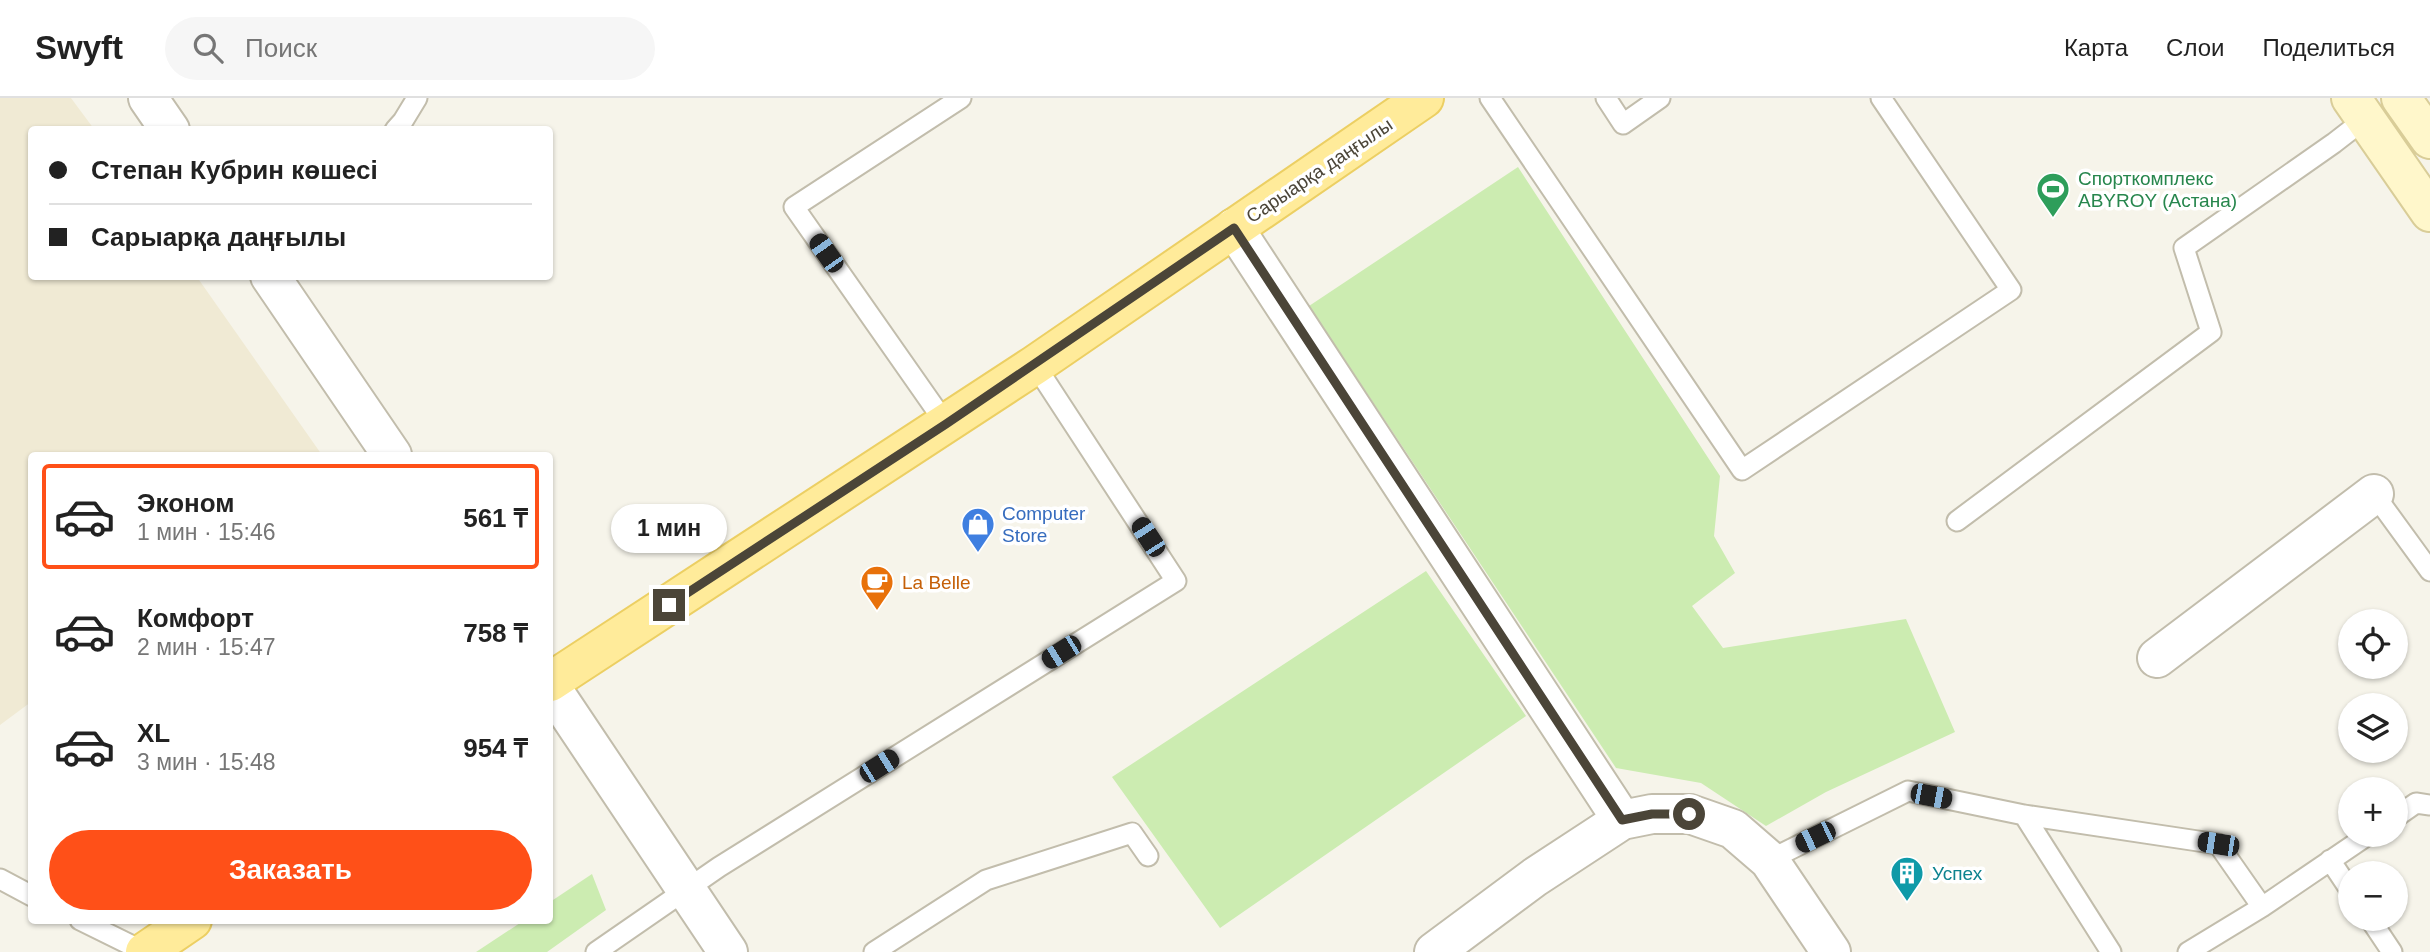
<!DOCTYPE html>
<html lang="ru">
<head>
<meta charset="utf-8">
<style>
  :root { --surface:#fff; --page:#f6f6f6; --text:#222; --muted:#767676; --line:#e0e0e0; --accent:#ff5018 }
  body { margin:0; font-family:Helvetica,sans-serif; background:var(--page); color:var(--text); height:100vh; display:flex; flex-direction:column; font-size:26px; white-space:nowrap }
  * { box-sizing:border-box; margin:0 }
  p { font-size:23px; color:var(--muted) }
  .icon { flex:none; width:38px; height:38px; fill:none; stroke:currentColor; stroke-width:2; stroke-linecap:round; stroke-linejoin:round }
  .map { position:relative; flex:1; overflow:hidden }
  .panel { position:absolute; left:28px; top:354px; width:525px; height:472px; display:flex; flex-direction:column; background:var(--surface); border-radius:7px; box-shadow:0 2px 5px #0004 }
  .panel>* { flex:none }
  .banner { position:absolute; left:28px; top:28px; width:525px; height:154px; border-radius:7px; box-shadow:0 2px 5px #0004; display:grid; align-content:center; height:154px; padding:0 21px; background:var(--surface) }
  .tools { position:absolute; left:2338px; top:511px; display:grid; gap:14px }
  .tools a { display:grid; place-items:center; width:70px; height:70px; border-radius:50%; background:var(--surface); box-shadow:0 2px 5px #0004; font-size:35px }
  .end { position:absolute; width:32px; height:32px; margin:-16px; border:9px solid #4b4538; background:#fff; box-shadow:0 0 0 4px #fff }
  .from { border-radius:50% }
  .bubble { position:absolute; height:49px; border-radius:24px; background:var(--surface); box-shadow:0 2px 5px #0004; font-size:23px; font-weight:800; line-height:49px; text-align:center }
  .car { position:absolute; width:21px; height:42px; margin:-21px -10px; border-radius:9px; box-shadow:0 0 5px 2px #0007; background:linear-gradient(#222 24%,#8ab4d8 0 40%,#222 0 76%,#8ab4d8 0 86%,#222 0) }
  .banner b { display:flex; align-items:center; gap:24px; height:66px; font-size:26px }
  .banner b+b { border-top:2px solid var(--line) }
  .banner i { width:18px; height:18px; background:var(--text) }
  ul { padding:12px 0 0; list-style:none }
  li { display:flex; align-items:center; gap:21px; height:105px; margin:0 14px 10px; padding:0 7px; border:4px solid transparent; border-radius:7px }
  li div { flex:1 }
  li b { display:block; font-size:26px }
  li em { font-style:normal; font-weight:800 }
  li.on { border-color:var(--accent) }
  li>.icon { width:63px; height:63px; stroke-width:1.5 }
  .primary-button { display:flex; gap:14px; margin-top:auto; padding:14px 21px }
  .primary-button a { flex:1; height:80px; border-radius:42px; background:var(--accent); color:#fff; font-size:28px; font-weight:800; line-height:80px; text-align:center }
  header { display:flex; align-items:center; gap:42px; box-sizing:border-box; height:98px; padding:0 35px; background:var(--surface); border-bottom:2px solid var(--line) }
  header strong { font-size:33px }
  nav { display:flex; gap:38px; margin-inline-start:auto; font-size:24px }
  .search { width:490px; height:63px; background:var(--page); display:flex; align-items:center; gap:18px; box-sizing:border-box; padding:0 24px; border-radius:38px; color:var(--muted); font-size:26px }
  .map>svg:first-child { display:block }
  .education { fill:#f0ead4 }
  .green { fill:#ccecb1 }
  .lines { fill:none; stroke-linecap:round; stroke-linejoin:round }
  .service-casing { stroke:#c2bdac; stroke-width:23 }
  .minor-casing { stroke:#c2bdac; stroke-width:42 }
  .tertiary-casing { stroke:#c2bdac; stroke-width:42 }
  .secondary-casing { stroke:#d9cd98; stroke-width:42 }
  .primary-casing { stroke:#eccf63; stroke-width:42 }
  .service { stroke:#fff; stroke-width:19 }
  .minor { stroke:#fff; stroke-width:38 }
  .tertiary { stroke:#fff; stroke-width:38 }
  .secondary { stroke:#fff7cb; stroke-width:38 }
  .primary { stroke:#ffeb9a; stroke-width:38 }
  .route { stroke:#4b4538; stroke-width:9 }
  .labels { text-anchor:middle; stroke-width:7; stroke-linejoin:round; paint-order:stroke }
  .street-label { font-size:19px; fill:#4b4538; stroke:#fff }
  .leisure-label { font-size:19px; fill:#27864d; stroke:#fff; text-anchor:start }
  .shop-label { font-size:19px; fill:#366cbe; stroke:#fff; text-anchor:start }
  .food-label { font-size:19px; fill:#c56008; stroke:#fff; text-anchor:start }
  .culture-label { font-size:19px; fill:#0d838f; stroke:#fff; text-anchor:start }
</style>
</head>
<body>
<header>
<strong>Swyft</strong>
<div class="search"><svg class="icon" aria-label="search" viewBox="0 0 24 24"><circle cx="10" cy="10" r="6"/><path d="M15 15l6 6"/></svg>Поиск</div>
<nav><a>Карта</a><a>Слои</a><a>Поделиться</a></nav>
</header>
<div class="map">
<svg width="2430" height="854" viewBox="0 0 2430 854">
  <rect width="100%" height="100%" fill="#f6f4ea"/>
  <!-- education -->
  <path class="education" d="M 0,0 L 71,0 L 94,31 L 32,32 L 32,178 L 197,179 L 322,357 L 32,357 L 31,604 L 0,627 Z"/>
  <!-- green -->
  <path class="green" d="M 1518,69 L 1720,378 L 1714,438 L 1735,475 L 1692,508 L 1723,550 L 1906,521 L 1955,634 L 1826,694 L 1766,728 L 1701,685 L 1616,670 L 1309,208 Z
    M 1426,473 L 1526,618 L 1220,830 L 1112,679 Z
    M 592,776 L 606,812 L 547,854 L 476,854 L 523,823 L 550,822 L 550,804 Z"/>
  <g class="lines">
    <defs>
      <path id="service" d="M 1490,0 L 1742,372 L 2011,192 L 1881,0
        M 1606,0 L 1623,26 L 1660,0
        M 395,32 L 403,23 L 417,0
        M 946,326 L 794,109 L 961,0
        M 2374,396 L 2430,473
        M 1957,423 L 2211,234 L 2184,150 L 2334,45 L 2365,21
        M 2024,717 L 2218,746 L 2262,809
        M 2396,719 L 2416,705 L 2430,707
        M 1769,762 L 1908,693 L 2024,717 L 2111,854
        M 2330,762 L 2350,792
        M 0,781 L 32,798
        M 2370,821 L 2392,854
        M 80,822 L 145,854
        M 596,854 L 719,769 L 1176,483 L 1035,267
        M 874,854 L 986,782 L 1132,735 L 1148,758
        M 2188,854 L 2262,809 L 2368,737"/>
      <path id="minor" d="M 1234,130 L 1622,722
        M 2157,560 L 2374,396
        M 550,588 L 728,854
        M 1434,854 L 1535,779 L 1622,722 L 1652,716 L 1690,716 L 1733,731 L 1769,762 L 1831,854"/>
      <path id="tertiary" d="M 148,0 L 170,32
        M 270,178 L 392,357"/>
      <path id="secondary" d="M 2351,0 L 2430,114
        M 2401,0 L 2430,41"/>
      <path id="primary" d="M 550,584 L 1035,267 L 1424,0
        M 145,854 L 192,822"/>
    </defs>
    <!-- service casing -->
    <use href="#service" class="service-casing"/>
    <!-- minor casing -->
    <use href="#minor" class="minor-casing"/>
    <!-- tertiary casing -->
    <use href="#tertiary" class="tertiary-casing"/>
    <!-- secondary casing -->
    <use href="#secondary" class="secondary-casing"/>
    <!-- primary casing -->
    <use href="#primary" class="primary-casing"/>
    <!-- service -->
    <use href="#service" class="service"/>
    <!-- minor -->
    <use href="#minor" class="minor"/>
    <!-- tertiary -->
    <use href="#tertiary" class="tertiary"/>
    <!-- secondary -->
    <use href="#secondary" class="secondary"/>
    <!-- primary -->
    <use href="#primary" class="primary"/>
  </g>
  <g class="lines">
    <!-- route -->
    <path class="route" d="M 669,507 L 946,326 L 1234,130 L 1622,722 L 1652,716 L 1689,716"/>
  </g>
  <!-- icons -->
  <defs>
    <symbol id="stadium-pin" viewBox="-11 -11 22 30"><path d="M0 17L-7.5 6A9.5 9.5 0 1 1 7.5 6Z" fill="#2e9e5b" stroke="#fff"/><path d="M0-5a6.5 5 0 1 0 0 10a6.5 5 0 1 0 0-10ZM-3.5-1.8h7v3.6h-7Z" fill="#fff"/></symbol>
    <symbol id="shop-pin" viewBox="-11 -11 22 30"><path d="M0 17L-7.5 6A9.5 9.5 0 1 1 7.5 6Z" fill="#3f7fe0" stroke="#fff"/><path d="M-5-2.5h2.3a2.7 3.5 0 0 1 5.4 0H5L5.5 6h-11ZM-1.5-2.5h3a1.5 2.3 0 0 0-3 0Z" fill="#fff"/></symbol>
    <symbol id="cafe-pin" viewBox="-11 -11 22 30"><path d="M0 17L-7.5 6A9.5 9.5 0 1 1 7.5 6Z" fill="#e8710a" stroke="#fff"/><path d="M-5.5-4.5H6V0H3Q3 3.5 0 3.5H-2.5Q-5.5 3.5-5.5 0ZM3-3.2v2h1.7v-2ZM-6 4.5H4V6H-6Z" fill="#fff"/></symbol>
    <symbol id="building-pin" viewBox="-11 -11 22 30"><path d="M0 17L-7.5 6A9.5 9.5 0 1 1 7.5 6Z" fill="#0f9aa8" stroke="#fff"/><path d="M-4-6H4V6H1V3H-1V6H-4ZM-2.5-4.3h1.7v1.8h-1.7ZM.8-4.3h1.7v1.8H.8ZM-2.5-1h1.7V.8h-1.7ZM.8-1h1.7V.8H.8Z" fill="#fff"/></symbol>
  </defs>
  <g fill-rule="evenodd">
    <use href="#stadium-pin" x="2034" y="72" width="38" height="52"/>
    <use href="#shop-pin" x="959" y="407" width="38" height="52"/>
    <use href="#cafe-pin" x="858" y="465" width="38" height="52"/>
    <use href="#building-pin" x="1888" y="756" width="38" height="52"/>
  </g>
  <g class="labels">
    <!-- street labels -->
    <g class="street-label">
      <text transform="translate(1319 72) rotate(-34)" y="7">Сарыарқа даңғылы</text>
    </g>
    <!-- leisure labels -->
    <g class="leisure-label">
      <text x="2078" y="87">Спорткомплекс<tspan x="2078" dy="22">ABYROY (Астана)</tspan></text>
    </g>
    <!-- shop labels -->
    <g class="shop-label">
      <text x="1002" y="422">Computer<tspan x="1002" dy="22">Store</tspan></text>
    </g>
    <!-- food labels -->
    <g class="food-label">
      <text x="902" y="491">La Belle</text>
    </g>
    <!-- culture labels -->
    <g class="culture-label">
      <text x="1932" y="782">Успех</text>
    </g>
  </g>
</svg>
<div class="tools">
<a><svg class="icon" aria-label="locate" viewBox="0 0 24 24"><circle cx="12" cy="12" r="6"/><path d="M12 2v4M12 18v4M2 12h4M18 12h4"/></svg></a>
<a><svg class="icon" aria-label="layers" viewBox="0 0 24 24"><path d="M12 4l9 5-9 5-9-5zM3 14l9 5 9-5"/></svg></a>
<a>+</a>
<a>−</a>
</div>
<i class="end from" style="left:1689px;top:716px"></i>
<i class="end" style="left:669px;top:507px"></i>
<div class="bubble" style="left:611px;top:406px;width:116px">1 мин</div>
<i class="car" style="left:826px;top:155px;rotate:325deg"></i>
<i class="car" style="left:1148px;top:439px;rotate:327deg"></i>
<i class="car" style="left:1061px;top:554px;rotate:238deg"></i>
<i class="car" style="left:879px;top:668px;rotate:58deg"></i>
<i class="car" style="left:1931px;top:698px;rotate:101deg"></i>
<i class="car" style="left:1815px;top:739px;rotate:244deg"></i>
<i class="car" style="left:2218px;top:746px;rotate:279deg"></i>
<div class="banner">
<b><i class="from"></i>Степан Кубрин көшесі</b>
<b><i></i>Сарыарқа даңғылы</b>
</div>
<section class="panel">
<ul>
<li class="on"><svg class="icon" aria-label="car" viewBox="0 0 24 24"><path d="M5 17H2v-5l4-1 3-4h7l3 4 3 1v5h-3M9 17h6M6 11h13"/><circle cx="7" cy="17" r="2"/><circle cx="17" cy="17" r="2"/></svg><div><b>Эконом</b><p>1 мин · 15:46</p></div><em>561 ₸</em></li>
<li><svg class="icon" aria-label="car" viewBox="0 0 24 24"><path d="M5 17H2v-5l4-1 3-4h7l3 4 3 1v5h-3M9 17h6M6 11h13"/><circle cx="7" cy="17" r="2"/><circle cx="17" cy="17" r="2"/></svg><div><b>Комфорт</b><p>2 мин · 15:47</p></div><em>758 ₸</em></li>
<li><svg class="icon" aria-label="car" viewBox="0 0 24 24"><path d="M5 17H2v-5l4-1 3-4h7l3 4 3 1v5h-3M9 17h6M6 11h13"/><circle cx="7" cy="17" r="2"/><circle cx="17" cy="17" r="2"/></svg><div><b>XL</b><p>3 мин · 15:48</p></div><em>954 ₸</em></li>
</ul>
<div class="primary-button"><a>Заказать</a></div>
</section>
</div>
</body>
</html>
